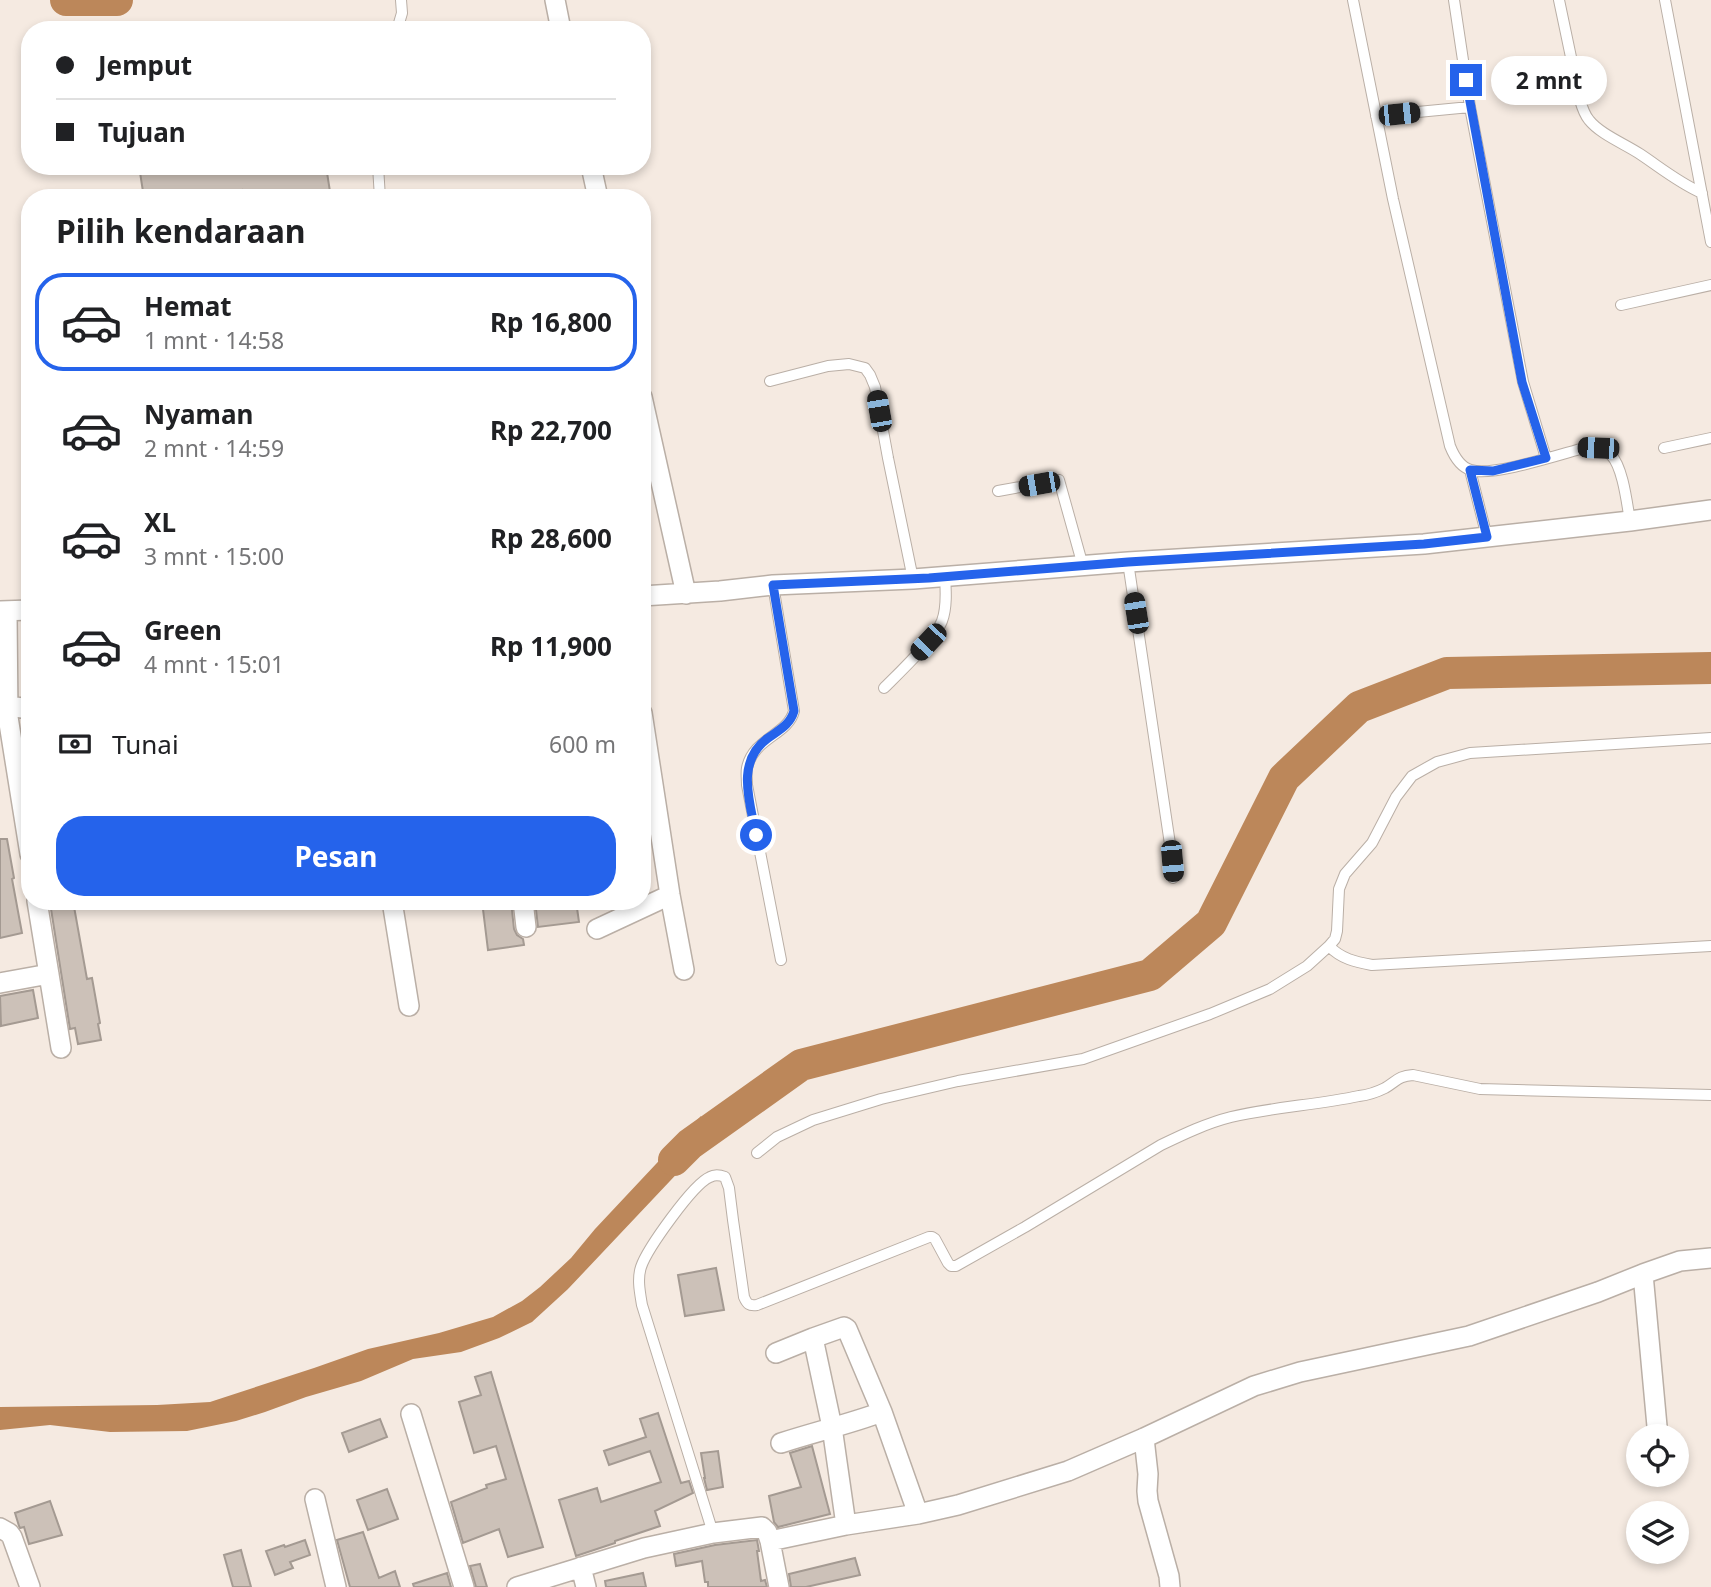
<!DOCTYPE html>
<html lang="id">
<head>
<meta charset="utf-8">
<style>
  :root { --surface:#fff; --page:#f2f2f2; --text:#202124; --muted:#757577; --line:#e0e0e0; --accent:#2563eb }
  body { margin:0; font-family:"Noto Sans",sans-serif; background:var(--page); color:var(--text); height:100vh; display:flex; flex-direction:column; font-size:26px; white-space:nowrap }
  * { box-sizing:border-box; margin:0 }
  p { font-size:23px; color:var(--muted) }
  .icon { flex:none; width:38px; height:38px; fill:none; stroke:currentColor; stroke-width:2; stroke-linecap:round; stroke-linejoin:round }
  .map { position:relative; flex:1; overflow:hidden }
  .sheet { position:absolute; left:21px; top:189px; width:630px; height:721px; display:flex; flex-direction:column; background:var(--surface); border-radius:28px; box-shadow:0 4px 10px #0003 }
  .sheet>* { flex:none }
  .guide { position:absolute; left:21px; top:21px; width:630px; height:154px; border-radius:28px; box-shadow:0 4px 10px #0003; display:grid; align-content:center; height:154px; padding:0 35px; background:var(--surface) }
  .fabs { position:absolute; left:1626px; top:1424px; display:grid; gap:14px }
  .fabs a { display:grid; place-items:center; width:63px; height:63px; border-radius:50%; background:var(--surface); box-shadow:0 4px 10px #0003; font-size:35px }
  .end { position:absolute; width:32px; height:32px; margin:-16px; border:9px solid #2563eb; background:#fff; box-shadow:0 0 0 4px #fff }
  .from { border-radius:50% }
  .bubble { position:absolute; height:49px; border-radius:24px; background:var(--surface); box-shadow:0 4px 10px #0003; font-size:23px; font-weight:700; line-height:49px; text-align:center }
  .car { position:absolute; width:21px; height:42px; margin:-21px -10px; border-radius:9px; box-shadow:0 0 5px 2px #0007; background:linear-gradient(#222 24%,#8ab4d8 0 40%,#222 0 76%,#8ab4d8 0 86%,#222 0) }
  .guide b { display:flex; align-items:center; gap:24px; height:66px; font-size:26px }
  .guide b+b { border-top:2px solid var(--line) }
  .guide i { width:18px; height:18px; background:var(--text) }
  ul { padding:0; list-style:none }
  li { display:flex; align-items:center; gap:21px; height:98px; margin:0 14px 10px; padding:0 21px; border:4px solid transparent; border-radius:28px }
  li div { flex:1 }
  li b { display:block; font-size:26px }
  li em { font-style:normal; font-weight:700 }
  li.on { border-color:var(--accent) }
  li>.icon { width:63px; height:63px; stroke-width:1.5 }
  h2 { padding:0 35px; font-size:32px; line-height:84px }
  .pay { display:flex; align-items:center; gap:18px; height:77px; padding:0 35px; font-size:26px }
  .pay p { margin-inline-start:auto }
  .action { display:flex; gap:14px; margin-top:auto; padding:14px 35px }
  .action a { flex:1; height:80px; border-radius:28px; background:var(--accent); color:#fff; font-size:28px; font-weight:700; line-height:80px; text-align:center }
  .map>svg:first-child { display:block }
  .water { fill:#bc875a }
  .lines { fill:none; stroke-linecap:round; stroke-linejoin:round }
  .river { stroke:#bc875a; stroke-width:32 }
  .building { fill:#ccc1b8; stroke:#a49a92; stroke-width:2 }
  .lane-casing { stroke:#baafa6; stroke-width:12 }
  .street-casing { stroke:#baafa6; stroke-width:22 }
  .lane { stroke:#fff; stroke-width:10 }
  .street { stroke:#fff; stroke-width:19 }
  .route { stroke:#2563eb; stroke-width:9 }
</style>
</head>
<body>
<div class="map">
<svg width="1711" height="1587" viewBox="0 0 1711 1587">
  <rect width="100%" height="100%" fill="#f5eae1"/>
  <!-- water -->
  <path class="water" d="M 701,1116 L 707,1137 L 687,1163 L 568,1289 L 532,1322 L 499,1338 L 461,1352 L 413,1359 L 361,1381 L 306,1397 L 265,1412 L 236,1421 L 187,1431 L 110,1432 L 50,1425 L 0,1430 L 0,1407 L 157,1405 L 210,1402 L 314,1368 L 368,1349 L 439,1333 L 493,1317 L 522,1301 L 540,1287 L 571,1258 L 595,1229 Z"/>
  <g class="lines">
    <!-- river -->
    <path class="river" d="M 66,0 L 117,0
      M 674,1160 L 690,1144 L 801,1065 L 1150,975 L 1211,923 L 1284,778 L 1359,707 L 1447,673 L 1711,668"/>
  </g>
  <!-- building -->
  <path class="building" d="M 139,166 L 326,166 L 331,198 L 243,198 L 242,190 L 193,198 L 144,198 Z
    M 0,839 L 7,839 L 14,878 L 12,879 L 22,933 L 0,938 Z
    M 55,901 L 73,901 L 87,979 L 92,978 L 100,1023 L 98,1024 L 101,1040 L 78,1044 L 75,1028 L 70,1029 L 51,909 L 56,908 Z
    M 482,901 L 511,901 L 514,929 L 517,935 L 523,939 L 524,945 L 488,950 Z
    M 535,901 L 576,901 L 579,922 L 538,927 Z
    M 33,990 L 38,1018 L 1,1026 L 0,996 Z
    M 716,1268 L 724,1310 L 685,1316 L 678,1275 Z
    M 491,1372 L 543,1547 L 508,1557 L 499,1529 L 463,1543 L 451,1502 L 487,1488 L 486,1485 L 506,1479 L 496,1446 L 474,1453 L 459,1402 L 481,1395 L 475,1377 Z
    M 658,1413 L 681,1483 L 689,1481 L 693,1493 L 655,1511 L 660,1526 L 615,1541 L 615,1543 L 576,1556 L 559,1500 L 597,1488 L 601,1502 L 661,1482 L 650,1451 L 609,1465 L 604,1451 L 646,1437 L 640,1419 Z
    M 380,1419 L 387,1437 L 349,1452 L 342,1433 Z
    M 812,1446 L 830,1514 L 778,1527 L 774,1522 L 769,1496 L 801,1487 L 790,1453 Z
    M 718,1451 L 723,1487 L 707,1490 L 704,1478 L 705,1478 L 701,1453 Z
    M 387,1489 L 398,1519 L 368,1530 L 357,1500 Z
    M 50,1501 L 62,1535 L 29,1544 L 24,1527 L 20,1528 L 19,1526 L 15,1513 Z
    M 363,1532 L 379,1578 L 395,1571 L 400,1587 L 350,1587 L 337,1540 Z
    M 305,1540 L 310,1555 L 290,1562 L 293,1568 L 275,1575 L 266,1551 L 284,1545 L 285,1547 Z
    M 757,1540 L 759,1551 L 757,1551 L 761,1581 L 765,1580 L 767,1587 L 708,1587 L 708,1582 L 705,1582 L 702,1561 L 676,1566 L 674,1554 L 715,1545 Z
    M 241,1550 L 251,1587 L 233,1587 L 224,1555 Z
    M 855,1558 L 860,1575 L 806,1587 L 791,1587 L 789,1574 Z
    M 480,1564 L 487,1587 L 476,1587 L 470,1566 Z
    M 447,1573 L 451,1587 L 414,1587 L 413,1584 Z
    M 643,1573 L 646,1587 L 606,1587 L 605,1581 Z"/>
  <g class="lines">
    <defs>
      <path id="lane" d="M 1353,0 L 1393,199 L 1450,446 C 1454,456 1460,467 1471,470 C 1492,477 1561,454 1584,448 C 1593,448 1604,448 1611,455 C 1623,467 1627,504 1630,521
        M 1454,0 L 1470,107 L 1523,382 L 1546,458
        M 1559,0 L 1580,100 C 1582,107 1584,114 1589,120 C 1600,134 1625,144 1640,154 C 1661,168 1679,183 1702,193
        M 1665,0 L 1711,242
        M 397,30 L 402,13 L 401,0
        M 1376,116 L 1470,107
        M 378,166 L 380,198
        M 1621,305 L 1711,285
        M 770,381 L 828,366 L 849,364 L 865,368 L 870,375 L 875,387 L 888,458 L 913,579
        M 1664,448 L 1711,438
        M 1470,470 L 1487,537
        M 998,491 L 1059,480 L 1083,566
        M 1128,562 L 1170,844 L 1173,878
        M 773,585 L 794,711 C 788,735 753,738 747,768 C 746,773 747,779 747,785 L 781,960
        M 884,688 C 899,673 935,639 942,621 C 947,608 946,591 945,577
        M 1329,946 C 1341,959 1356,962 1372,965 L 1711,946
        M 757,1153 L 777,1137 L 813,1120 L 881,1099 L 958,1081 L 1083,1059 L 1210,1014 L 1270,989 L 1307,966 L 1329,946 L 1335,939 L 1337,931 L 1339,889 L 1345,874 L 1372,843 L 1396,797 L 1412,776 L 1437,762 L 1470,753 L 1711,738
        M 713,1533 L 642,1305 C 640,1293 637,1279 641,1267 C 647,1249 693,1184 710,1177 C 715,1174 720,1175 725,1177 L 729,1188 L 733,1220 L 744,1297 C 747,1304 749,1306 757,1305 L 929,1237 L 932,1237 L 935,1239 L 948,1263 L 951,1266 L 956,1266 L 1025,1227 L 1161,1145 C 1184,1134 1207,1123 1231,1117 C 1273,1107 1317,1105 1359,1096 C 1368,1095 1377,1092 1385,1088 C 1397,1081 1398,1076 1413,1075 L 1480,1089 L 1711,1095"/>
      <path id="street" d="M 555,0 L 561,30
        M 591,166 L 598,198
        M 642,397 L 686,594
        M 642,596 L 720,591 L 773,585 L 913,579 L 1128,562 L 1424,544 L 1630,521 L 1711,510
        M 0,611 L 30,610
        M 7,611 L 8,717 L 30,854
        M 8,706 L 30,709
        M 642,713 L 670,895 L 684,970
        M 37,901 L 61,1048
        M 392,901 L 409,1006
        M 523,901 L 526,927
        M 597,929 L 670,895
        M 0,983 L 49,974
        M 1643,1274 L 1658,1437
        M 776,1353 L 813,1338 L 832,1427 L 846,1525
        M 882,1412 L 918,1514
        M 411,1414 L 464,1587
        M 1144,1438 L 1148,1474 L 1147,1491 L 1148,1501 L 1169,1576 L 1170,1587
        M 781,1443 C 815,1432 849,1424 882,1412 L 847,1329 L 844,1327 L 813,1338
        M 315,1499 L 336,1587
        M 0,1528 L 9,1533 L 12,1537 L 30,1587
        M 770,1541 L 779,1587
        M 581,1567 L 586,1587
        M 517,1587 L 644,1548 L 713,1533 L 762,1527 L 767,1532 L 770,1541 L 846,1525 L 918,1514 L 958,1505 L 1068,1471 L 1144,1438 L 1254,1386 L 1300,1372 L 1469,1336 L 1598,1292 L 1643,1274 L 1680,1261 L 1711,1258"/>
    </defs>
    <!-- lane casing -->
    <use href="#lane" class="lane-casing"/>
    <!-- street casing -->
    <use href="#street" class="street-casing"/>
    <!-- lane -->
    <use href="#lane" class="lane"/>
    <!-- street -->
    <use href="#street" class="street"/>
  </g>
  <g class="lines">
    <!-- route -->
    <path class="route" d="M 756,835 C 750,802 735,762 768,738 C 779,730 790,725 794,711 L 773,585 L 929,578 L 1128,562 L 1424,544 L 1487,537 L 1470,470 L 1493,471 L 1546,458 L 1522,382 L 1466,80"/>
  </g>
</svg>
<div class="fabs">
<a><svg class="icon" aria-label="locate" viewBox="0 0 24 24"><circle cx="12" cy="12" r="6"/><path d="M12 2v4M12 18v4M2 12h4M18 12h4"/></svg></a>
<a><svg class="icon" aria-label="layers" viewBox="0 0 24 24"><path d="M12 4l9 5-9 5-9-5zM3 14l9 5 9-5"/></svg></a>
</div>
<i class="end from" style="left:756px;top:835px"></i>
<i class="end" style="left:1466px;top:80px"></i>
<div class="bubble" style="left:1491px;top:56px;width:116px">2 mnt</div>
<i class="car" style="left:1399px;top:114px;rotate:84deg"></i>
<i class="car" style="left:879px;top:411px;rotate:350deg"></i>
<i class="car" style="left:1598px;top:448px;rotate:272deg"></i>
<i class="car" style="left:1039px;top:484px;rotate:260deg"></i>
<i class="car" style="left:1136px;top:613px;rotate:351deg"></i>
<i class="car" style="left:928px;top:642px;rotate:223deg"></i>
<i class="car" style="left:1172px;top:861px;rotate:175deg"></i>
<div class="guide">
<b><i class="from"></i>Jemput</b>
<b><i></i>Tujuan</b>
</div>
<section class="sheet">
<h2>Pilih kendaraan</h2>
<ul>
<li class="on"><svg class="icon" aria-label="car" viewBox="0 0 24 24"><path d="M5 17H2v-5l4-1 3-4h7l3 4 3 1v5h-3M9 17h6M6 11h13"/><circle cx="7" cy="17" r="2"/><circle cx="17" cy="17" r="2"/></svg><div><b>Hemat</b><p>1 mnt · 14:58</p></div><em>Rp 16,800</em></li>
<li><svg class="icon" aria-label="car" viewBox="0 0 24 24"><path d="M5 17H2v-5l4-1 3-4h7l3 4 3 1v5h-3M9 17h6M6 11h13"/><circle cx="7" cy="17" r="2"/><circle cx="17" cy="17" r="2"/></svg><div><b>Nyaman</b><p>2 mnt · 14:59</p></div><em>Rp 22,700</em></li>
<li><svg class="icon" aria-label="car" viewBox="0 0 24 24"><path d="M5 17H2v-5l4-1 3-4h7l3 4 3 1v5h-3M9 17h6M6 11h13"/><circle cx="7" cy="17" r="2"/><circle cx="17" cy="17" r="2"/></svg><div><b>XL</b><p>3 mnt · 15:00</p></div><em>Rp 28,600</em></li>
<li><svg class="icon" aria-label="car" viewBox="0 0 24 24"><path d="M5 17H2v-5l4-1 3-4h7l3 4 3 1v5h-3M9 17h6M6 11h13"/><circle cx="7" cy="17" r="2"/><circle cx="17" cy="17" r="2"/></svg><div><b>Green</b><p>4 mnt · 15:01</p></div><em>Rp 11,900</em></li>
</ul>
<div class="pay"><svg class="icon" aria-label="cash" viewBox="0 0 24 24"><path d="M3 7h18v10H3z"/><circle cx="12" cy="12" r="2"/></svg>Tunai<p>600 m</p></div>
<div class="action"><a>Pesan</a></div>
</section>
</div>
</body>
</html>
